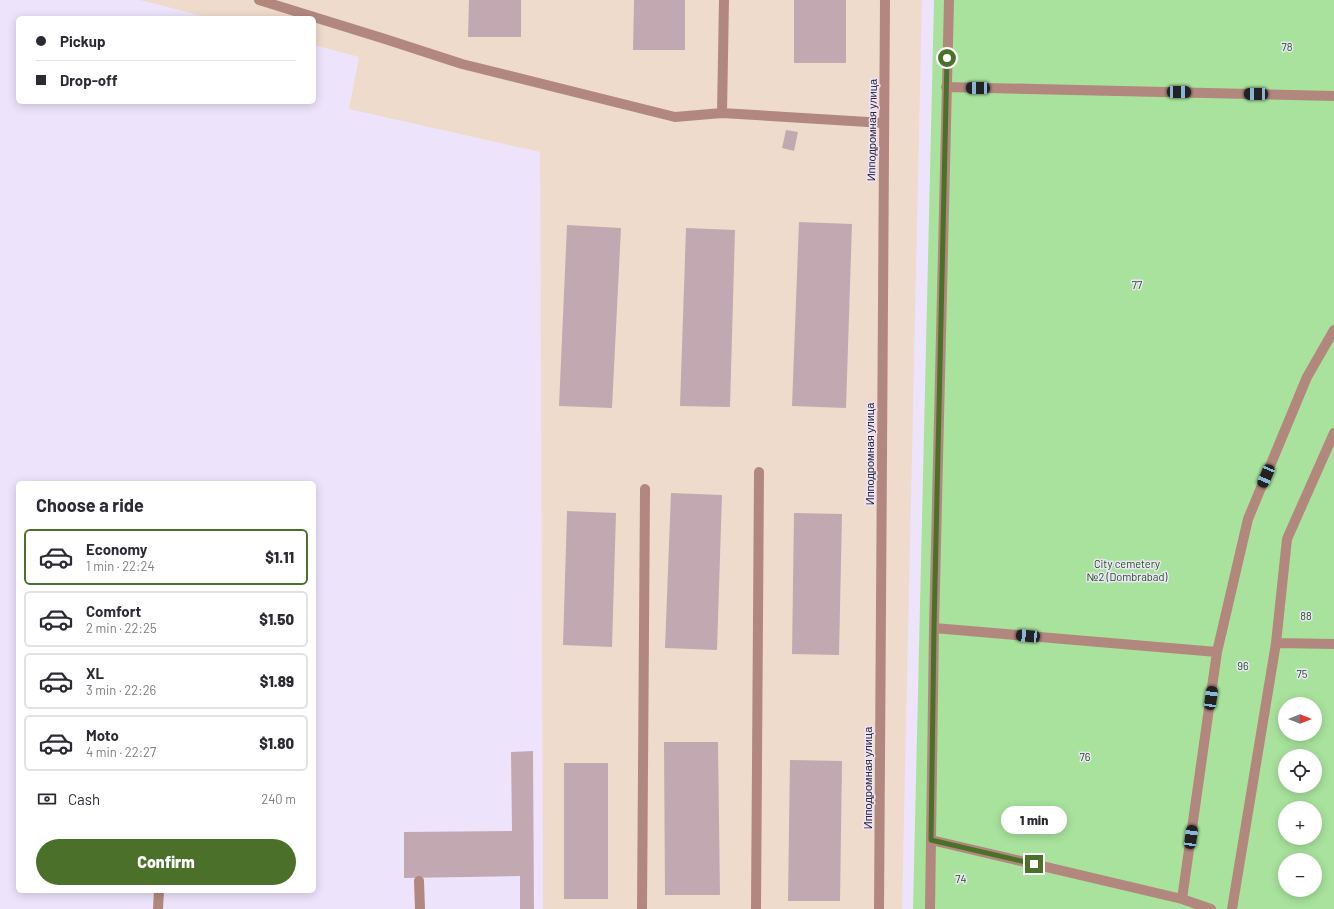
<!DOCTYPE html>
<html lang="en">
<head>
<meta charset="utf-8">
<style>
  :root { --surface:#fff; --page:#f2f2f3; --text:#2b2b33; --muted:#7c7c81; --line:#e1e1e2; --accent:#4a702a }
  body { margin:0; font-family:Barlow,sans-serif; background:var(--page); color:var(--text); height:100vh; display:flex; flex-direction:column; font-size:15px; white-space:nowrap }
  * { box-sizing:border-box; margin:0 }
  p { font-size:13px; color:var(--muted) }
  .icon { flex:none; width:22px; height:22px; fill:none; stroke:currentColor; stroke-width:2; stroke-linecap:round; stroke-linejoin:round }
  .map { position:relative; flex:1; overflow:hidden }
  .details { position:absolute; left:16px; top:481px; width:300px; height:412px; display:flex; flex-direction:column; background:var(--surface); border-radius:6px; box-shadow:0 2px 10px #0003 }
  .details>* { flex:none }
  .hud { position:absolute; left:16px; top:16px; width:300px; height:88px; border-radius:6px; box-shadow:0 2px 10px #0003; display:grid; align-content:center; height:88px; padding:0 20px; background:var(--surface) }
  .needle { width:26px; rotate:90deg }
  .fabs { position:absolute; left:1278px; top:697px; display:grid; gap:8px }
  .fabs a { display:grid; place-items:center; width:44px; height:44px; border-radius:50%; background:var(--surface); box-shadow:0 2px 10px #0003; font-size:20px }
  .end { position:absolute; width:18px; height:18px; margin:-9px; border:5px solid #4a702a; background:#fff; box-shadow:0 0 0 2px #fff }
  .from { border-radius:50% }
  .bubble { position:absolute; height:28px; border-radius:14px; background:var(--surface); box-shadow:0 2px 10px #0003; font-size:13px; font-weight:800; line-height:28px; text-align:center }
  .car { position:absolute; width:12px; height:24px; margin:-12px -6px; border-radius:5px; box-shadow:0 0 3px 1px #0007; background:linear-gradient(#222 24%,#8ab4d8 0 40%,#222 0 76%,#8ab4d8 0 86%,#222 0) }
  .hud b { display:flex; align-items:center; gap:14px; height:38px; font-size:15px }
  .hud b+b { border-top:1px solid var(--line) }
  .hud i { width:10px; height:10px; background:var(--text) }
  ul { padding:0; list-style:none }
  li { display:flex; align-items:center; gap:12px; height:56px; margin:0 8px 6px; padding:0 12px; border:2px solid var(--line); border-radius:6px }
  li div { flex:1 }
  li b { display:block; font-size:15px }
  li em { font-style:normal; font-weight:800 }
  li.current { border-color:var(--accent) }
  li>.icon { width:36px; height:36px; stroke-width:1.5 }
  h2 { padding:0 20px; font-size:18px; line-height:48px }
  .pay { display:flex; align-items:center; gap:10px; height:44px; padding:0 20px; font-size:15px }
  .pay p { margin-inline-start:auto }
  .primary-button { display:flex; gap:8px; margin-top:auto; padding:8px 20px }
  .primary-button a { flex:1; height:46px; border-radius:24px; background:var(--accent); color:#fff; font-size:16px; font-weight:800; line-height:46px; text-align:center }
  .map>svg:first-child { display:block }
  .commercial { fill:#efdbcc }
  .green { fill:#a8e29c; fill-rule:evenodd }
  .building { fill:#c2a8b0 }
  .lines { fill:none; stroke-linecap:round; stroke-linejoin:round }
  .minor { stroke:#b2887e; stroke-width:10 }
  .route { stroke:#4a702a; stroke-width:5 }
  .labels { text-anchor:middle; stroke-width:3; stroke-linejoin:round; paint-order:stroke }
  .park-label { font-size:11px; fill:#1b560c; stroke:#ede4fb }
  .street-label { font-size:11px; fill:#28242d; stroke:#ede4fb }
</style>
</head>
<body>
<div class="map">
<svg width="1334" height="909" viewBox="0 0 1334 909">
  <rect width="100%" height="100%" fill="#ede4fb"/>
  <!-- commercial -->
  <path class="commercial" d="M 140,0 L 922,0 L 902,909 L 543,909 L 540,152 L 349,109 L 359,57 L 314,45 L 314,18 L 210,18 Z"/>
  <!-- green -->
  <path class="green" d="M 934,0 L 1334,0 L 1334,909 L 913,909 ZM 1285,704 L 1315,704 L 1315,734 L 1285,734 ZM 1285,756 L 1315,756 L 1315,786 L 1285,786 ZM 1285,808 L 1315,808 L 1315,838 L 1285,838 ZM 1285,860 L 1315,860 L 1315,890 L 1285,890 Z"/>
  <!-- building -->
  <path class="building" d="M 469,0 L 521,0 L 521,37 L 468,37 Z
    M 634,0 L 685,0 L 685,50 L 633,50 Z
    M 794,0 L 846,0 L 846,63 L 794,63 Z
    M 786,130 L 798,132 L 794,151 L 782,148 Z
    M 799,222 L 852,224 L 846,408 L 792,406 Z
    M 567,225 L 621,228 L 612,408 L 559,406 Z
    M 686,228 L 735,230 L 730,407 L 680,406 Z
    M 671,493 L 722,495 L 717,650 L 665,648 Z
    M 567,511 L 616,513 L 612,647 L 563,645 Z
    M 794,513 L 842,514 L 839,655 L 792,654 Z
    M 664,742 L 718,742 L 720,895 L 665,895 Z
    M 533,751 L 534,909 L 520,909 L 520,876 L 404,878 L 404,832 L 512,831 L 511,752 Z
    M 790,760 L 842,761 L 840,901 L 788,901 Z
    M 564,763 L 608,763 L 608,899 L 564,899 Z"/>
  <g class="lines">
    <!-- minor -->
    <path class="minor" d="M 259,0 L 385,39 L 462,64 L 675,117 L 722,113 L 884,123
      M 946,87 L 1334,96
      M 722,113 L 724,0
      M 934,628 L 1217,652
      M 1276,643 L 1334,644
      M 931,840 L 1182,899 L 1211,909
      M 419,881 L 420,909
      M 1182,899 L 1217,652 L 1248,519 L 1307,377 L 1334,330
      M 158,909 L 159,891
      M 642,909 L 645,489
      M 756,909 L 759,472
      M 879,909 L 885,0
      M 930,909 L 934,628 L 949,0
      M 1232,909 L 1276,643 L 1287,539 L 1334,433"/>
  </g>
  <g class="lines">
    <!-- route -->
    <path class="route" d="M 947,58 L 934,628 L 931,840 L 1034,864"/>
  </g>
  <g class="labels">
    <!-- park labels -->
    <g class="park-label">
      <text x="1287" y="51">78</text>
      <text x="1137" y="289">77</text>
      <text x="1127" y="568">City cemetery<tspan x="1127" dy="13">№2 (Dombrabad)</tspan></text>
      <text x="1306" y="620">88</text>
      <text x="1243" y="670">96</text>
      <text x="1302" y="678">75</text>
      <text x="1085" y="761">76</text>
      <text x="961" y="883">74</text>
    </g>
    <!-- street labels -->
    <g class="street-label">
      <text transform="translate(872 130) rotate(-89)" y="4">Ипподромная улица</text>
      <text transform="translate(870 454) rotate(-90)" y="4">Ипподромная улица</text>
      <text transform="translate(868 778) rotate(-90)" y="4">Ипподромная улица</text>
    </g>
  </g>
</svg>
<div class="fabs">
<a><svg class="needle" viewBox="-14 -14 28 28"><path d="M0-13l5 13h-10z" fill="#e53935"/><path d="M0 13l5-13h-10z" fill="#7c7c81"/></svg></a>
<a><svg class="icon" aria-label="locate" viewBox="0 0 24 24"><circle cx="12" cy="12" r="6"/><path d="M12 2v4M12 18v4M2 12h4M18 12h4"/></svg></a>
<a>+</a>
<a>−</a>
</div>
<i class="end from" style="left:947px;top:58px"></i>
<i class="end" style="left:1034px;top:864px"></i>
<div class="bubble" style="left:1001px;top:806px;width:66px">1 min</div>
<i class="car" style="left:978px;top:88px;rotate:271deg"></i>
<i class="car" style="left:1179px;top:92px;rotate:91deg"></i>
<i class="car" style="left:1256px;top:94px;rotate:271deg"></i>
<i class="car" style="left:1266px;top:476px;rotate:203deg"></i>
<i class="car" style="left:1028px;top:636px;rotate:275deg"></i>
<i class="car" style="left:1211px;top:698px;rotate:8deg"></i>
<i class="car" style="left:1191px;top:837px;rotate:8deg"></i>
<div class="hud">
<b><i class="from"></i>Pickup</b>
<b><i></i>Drop-off</b>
</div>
<section class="details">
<h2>Choose a ride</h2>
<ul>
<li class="current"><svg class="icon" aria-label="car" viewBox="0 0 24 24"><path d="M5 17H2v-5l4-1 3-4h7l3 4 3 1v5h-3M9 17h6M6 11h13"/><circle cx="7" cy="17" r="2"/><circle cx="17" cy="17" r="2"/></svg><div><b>Economy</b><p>1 min · 22:24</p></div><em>$1.11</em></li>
<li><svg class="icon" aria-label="car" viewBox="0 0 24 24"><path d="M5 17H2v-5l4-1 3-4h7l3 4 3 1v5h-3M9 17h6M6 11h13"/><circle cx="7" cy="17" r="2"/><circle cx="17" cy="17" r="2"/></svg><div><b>Comfort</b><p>2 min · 22:25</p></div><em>$1.50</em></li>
<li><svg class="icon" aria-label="car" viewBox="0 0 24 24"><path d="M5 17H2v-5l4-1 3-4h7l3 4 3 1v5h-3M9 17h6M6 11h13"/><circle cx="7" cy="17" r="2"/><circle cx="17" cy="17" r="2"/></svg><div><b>XL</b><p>3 min · 22:26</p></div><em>$1.89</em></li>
<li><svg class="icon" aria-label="car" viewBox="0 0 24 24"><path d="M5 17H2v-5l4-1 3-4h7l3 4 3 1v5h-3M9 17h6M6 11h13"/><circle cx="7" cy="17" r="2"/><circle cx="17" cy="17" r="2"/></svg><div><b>Moto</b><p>4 min · 22:27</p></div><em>$1.80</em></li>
</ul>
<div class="pay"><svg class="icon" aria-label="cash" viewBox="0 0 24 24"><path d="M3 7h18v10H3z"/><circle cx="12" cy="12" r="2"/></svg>Cash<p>240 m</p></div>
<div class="primary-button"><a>Confirm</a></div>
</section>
</div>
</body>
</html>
